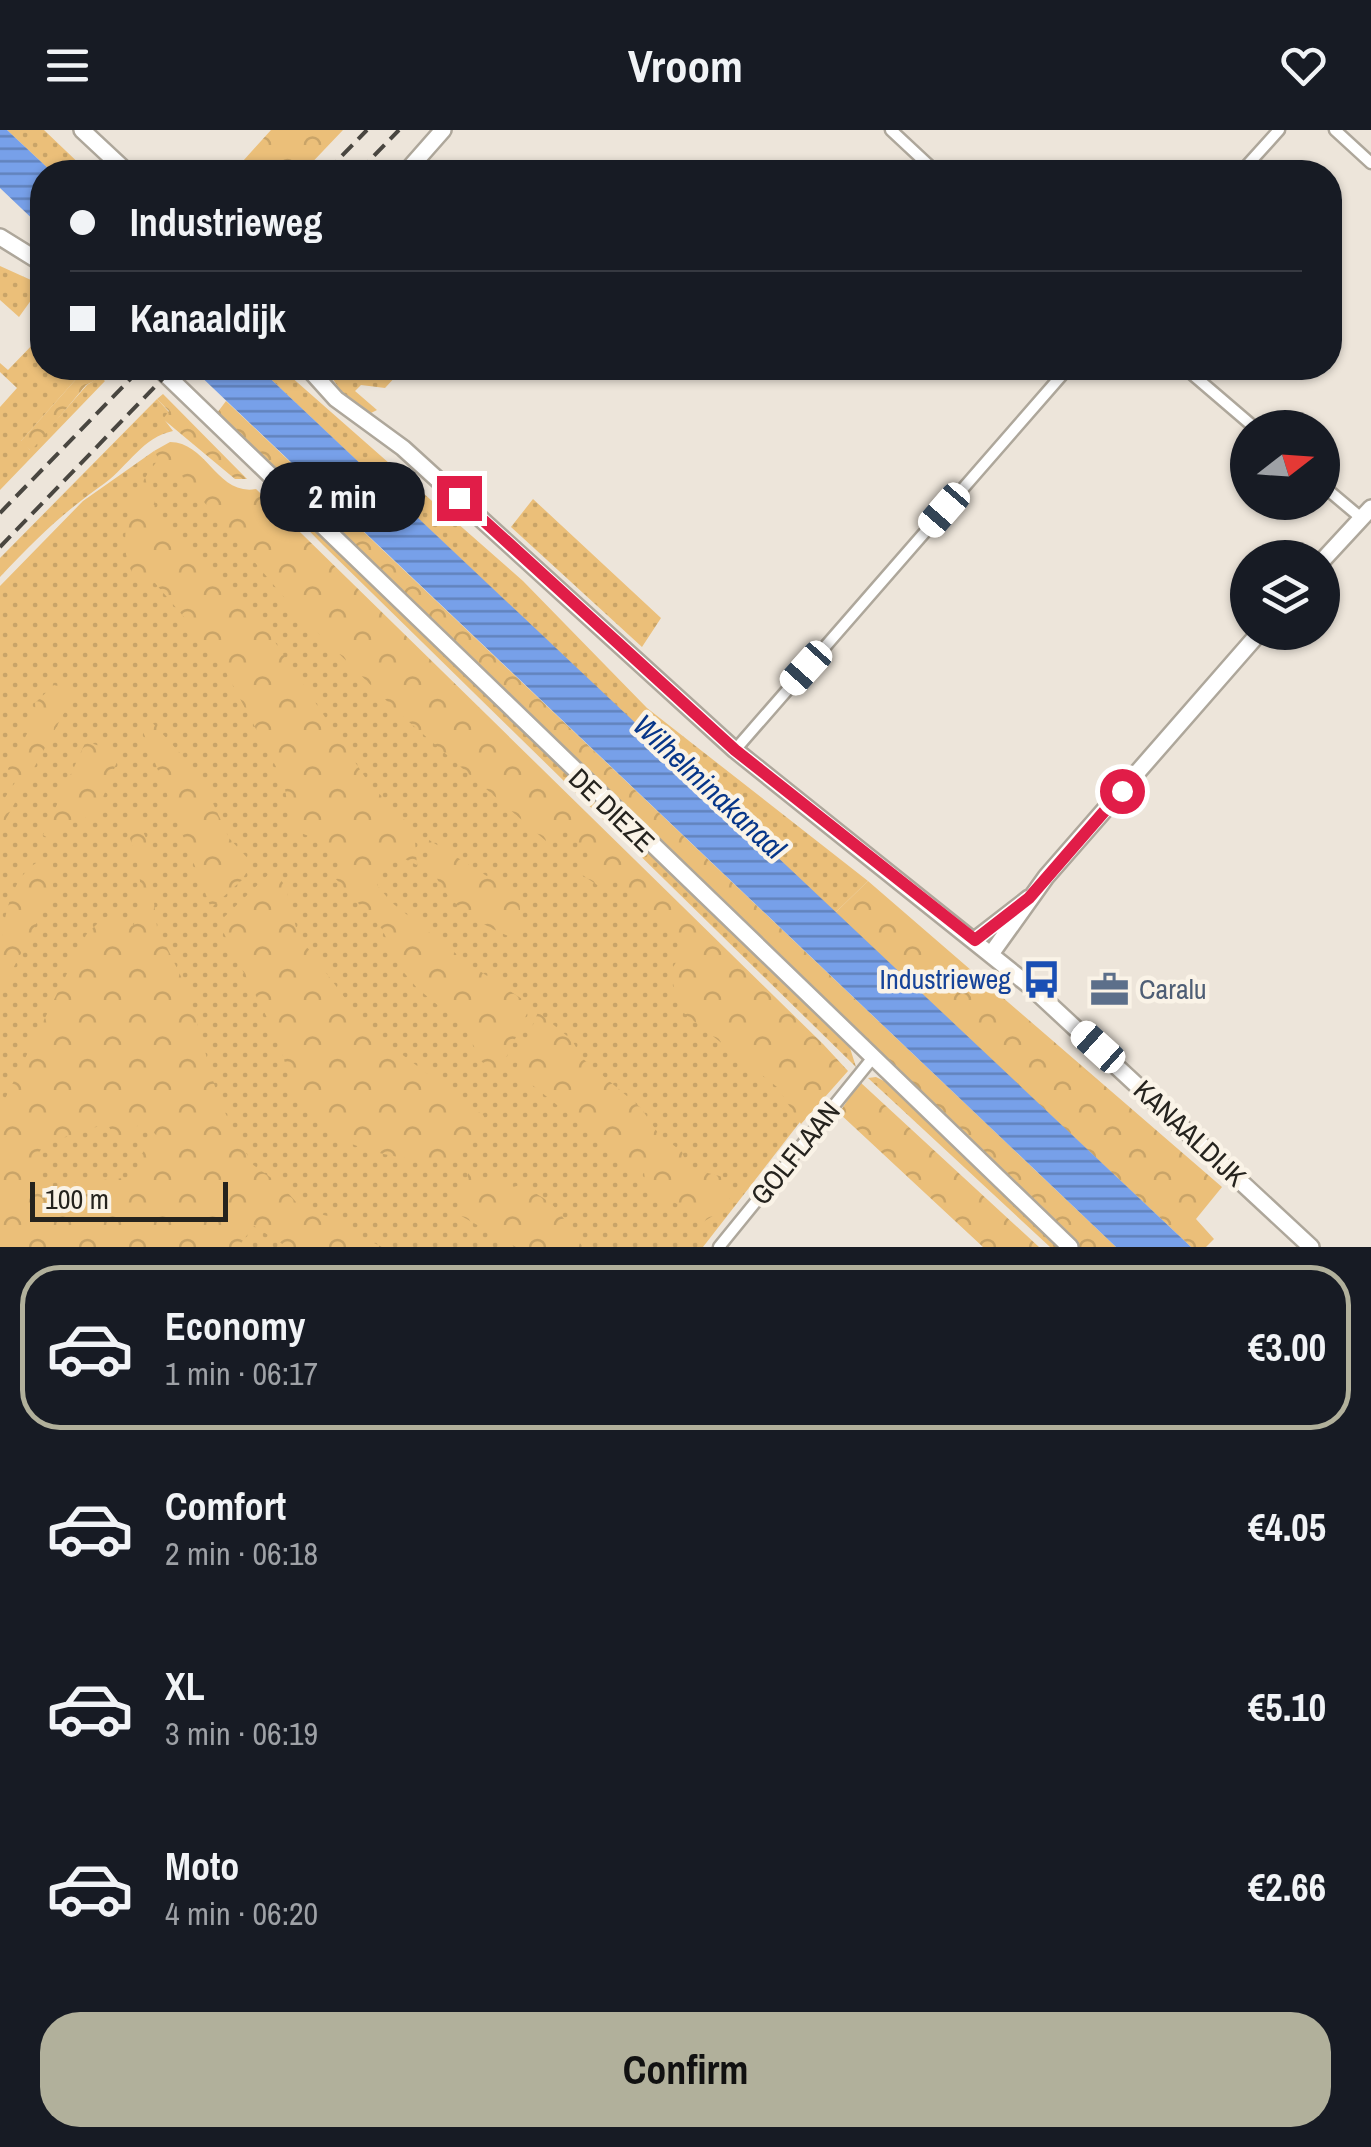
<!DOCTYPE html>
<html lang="en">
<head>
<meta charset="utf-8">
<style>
  :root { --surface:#171b24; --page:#20242c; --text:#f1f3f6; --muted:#9ea1a6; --line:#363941; --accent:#b1b09b }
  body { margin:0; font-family:"Archivo Narrow",sans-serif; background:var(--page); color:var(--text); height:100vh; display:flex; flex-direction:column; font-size:38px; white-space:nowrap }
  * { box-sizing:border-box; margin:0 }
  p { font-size:32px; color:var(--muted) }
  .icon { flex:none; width:55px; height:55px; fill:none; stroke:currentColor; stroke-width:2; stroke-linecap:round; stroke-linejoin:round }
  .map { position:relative; height:1117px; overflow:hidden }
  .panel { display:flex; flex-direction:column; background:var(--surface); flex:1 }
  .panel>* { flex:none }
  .guide { position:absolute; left:30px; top:30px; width:1312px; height:220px; border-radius:40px; box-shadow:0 2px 8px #0004; display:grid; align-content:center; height:220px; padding:0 40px; background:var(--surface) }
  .needle { width:65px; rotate:73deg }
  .controls { position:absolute; left:1230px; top:280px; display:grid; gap:20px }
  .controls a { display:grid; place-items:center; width:110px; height:110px; border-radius:50%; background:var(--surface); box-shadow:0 2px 8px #0004; font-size:50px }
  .scale { position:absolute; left:30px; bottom:25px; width:198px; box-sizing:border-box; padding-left:10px; border:5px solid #25231e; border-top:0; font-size:28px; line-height:35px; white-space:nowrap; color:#25231e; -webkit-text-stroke:8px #faf3e7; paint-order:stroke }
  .end { position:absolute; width:45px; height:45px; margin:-22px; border:12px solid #e11d48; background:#fff; box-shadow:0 0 0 5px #fff }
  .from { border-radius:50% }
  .bubble { position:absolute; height:70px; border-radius:35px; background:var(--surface); box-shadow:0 2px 8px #0004; font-size:32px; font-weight:800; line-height:70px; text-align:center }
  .car { position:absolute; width:30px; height:60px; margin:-30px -15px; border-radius:12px; box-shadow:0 0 8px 2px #0007; background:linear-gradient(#fff 24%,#345 0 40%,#fff 0 76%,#345 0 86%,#fff 0) }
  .guide b { display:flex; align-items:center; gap:35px; height:95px; font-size:38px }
  .guide b+b { border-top:2px solid var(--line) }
  .guide i { width:25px; height:25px; background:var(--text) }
  ul { padding:18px 0 0; list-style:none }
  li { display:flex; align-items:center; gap:30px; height:165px; margin:0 20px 15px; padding:0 20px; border:5px solid transparent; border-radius:40px }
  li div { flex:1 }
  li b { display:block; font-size:38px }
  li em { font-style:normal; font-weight:800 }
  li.active { border-color:var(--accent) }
  li>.icon { width:90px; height:90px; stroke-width:1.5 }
  .action { display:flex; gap:20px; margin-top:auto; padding:20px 40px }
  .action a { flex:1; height:115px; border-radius:40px; background:var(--accent); color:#111; font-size:40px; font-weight:800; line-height:115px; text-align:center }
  header { display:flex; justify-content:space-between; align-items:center; height:130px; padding:0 40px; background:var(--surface); font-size:45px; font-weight:800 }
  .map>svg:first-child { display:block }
  .grass { fill:url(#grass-dots) }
  .forest { fill:url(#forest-crowns); fill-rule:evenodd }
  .water { fill:url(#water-rules) }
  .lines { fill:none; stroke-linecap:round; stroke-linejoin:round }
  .street-casing { stroke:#aea79b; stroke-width:15 }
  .secondary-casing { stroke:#aea79b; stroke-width:20 }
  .street { stroke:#fff; stroke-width:10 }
  .secondary { stroke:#fff; stroke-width:15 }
  .rail { stroke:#494640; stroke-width:4; stroke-dasharray:15 8; stroke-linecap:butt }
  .route { stroke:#e11d48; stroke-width:12 }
  .labels { text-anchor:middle; stroke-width:9; stroke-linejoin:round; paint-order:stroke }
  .street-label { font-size:28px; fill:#25231e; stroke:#faf3e7 }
  .transit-label { font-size:28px; fill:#164399; stroke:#faf3e7; text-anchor:end }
  .service-label { font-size:28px; fill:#4e5e75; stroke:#faf3e7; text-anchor:start }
  .water-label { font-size:30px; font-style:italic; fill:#073689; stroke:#faf3e7 }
</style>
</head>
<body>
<header><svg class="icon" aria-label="menu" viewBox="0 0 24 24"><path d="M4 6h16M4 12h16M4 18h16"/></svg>Vroom<svg class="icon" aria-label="heart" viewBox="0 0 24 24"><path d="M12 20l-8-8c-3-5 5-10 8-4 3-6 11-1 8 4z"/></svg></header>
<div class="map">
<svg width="1371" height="1117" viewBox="0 0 1371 1117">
  <defs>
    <pattern id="grass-dots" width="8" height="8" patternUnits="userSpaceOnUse" patternTransform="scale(2.5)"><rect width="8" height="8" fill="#ebbf79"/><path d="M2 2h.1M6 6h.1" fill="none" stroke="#c9a468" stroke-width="1.8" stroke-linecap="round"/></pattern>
    <pattern id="forest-crowns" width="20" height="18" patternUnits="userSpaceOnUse" patternTransform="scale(2.5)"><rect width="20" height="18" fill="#ebbf79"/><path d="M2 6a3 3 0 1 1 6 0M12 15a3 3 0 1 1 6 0" fill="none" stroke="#c9a468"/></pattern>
    <pattern id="water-rules" width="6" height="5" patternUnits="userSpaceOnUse" patternTransform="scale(2.5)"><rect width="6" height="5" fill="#77a0e9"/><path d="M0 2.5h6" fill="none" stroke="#6182bc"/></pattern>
  </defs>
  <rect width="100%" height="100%" fill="#ede5da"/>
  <!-- grass -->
  <path class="grass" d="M 7,0 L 44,0 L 88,42 L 52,42 Z
    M 0,136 L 42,155 L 19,187 L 0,170 Z
    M 38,209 L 42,213 L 42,238 L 86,238 L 21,311 L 30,320 L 87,255 L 100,247 L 105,251 L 0,360 L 0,277 L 17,258 L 0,242 L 0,233 L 8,240 Z
    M 259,238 L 281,238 L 523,451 L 647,578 L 868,751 L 835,783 Z
    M 325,238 L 391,238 L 398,244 L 385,258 L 361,255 L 355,261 L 377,280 L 371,283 L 344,265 Z
    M 157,269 L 169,282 L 164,289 L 173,301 C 143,307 128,336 105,353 C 61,384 37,408 0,447 L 0,428 Z
    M 168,320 L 838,943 L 703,1117 L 0,1117 L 0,456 L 83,371 L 154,321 L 160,328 Z
    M 274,359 L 850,918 L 856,937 L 323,415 L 270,361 Z
    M 533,369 L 661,488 L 642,517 L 511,397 Z
    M 876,947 L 884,951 L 1060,1117 L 1050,1117 L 868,948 Z"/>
  <!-- forest -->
  <path class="forest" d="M 271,0 L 343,0 L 303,42 L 234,41 Z
    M 86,238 L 91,238 L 98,249 L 86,255 L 31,321 L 20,312 Z
    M 163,264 L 247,349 L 235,349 L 163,289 L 169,281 L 157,269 Z
    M 226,271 L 1116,1117 L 1079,1117 L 217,283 Z
    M 170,312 C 207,312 217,366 256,359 L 823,914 L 848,941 L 801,994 L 777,957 L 680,880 L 670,842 L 683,821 L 646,771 L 611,747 L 603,759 L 581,744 L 590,727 L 566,699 L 546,711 L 401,585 L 293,478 L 178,341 L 166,335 L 153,351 L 155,384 L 269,503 L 369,653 L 414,700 L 417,735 L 397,725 L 380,739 L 377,755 L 391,772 L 469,834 L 531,875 L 499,943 L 482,932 L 464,897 L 417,858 L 400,838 L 382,799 L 335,748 L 340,735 L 311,707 L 291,699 L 284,652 L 218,527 L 155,453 L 133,444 C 113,409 134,357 159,329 L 154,321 Z
    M 54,555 L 76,561 L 0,700 L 0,675 L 16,651 L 8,639 L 36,587 L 35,573 Z
    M 148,588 L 200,645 L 229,708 L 252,733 L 242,750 L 211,778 L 142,599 Z
    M 86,611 L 120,624 L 96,685 L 68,692 L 55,712 L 43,705 Z
    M 137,688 L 146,708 L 157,797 L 188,861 L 219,971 L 252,1034 L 281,1055 L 303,1080 L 336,1088 L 342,1097 L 382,1117 L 287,1117 L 254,1096 L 238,1117 L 0,1117 L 0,979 L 86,805 L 103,788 L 118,783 L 133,796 C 147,763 139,732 127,700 ZM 142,989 L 156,1005 L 141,1025 L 149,1039 L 134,1047 L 63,1054 L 52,1073 L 36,1028 L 44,1014 L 107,993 L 117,1012 L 129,1009 Z
    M 426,708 L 519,766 L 522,806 L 515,809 C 465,788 431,764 426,708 Z
    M 45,728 L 53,733 L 53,761 L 0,864 C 0,819 0,747 45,728 Z
    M 272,741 L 285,755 L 298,805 L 368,899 L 484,986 L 472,1012 L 455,1031 C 400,1031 328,1021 298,969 C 289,953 287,935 280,918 C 264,875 237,835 219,792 Z
    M 868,751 L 1222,1057 L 1196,1089 L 1214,1109 L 1206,1117 L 1191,1117 L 835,783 Z
    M 538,882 L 572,910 L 582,928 L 641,978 L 658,1003 L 682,1022 L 688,1038 L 731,1049 C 735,1073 721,1081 703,1092 C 687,1074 667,1072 646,1058 L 644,1042 L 624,1038 L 578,992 L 515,941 Z
    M 860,952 L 1039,1117 L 983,1117 L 839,983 Z
    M 469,1041 L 510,1058 L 520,1055 C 564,1077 557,1082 583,1117 L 516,1117 L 456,1083 Z"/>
  <!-- water -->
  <path class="water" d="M 0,0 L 7,0 L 52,42 L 42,42 L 42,98 L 0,58 Z
    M 192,238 L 259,238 L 1191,1117 L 1116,1117 Z"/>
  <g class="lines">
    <defs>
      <path id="street" d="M 891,0 L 936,42
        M 1335,0 L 1371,33
        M 1241,42 L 1279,0
        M 1185,238 L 1255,298
        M 1322,355 L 1360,387
        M 735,620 L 1068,238
        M 719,1117 L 871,930"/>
      <path id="secondary" d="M 82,0 L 127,42
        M 406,42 L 443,0
        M 0,107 L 42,133
        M 159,238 L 1070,1117
        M 308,238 L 336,269 L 403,318 L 735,620 L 1031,857 L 1311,1117
        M 1322,431 L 1371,378
        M 975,810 L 1029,768
        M 991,824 L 1046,747 L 1260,502"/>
    </defs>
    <!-- street casing -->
    <use href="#street" class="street-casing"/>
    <!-- secondary casing -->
    <use href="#secondary" class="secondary-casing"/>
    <!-- street -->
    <use href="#street" class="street"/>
    <!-- secondary -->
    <use href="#secondary" class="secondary"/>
    <!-- rail -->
    <path class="rail" d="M 326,42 L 367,0
      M 358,42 L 399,0
      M 0,383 L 141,238
      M 0,417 L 173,238"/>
  </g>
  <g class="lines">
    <!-- route -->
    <path class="route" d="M 459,368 L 735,620 L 975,810 L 1029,768 L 1122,661"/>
  </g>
  <!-- icons -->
  <defs>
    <symbol id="bus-bare" viewBox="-9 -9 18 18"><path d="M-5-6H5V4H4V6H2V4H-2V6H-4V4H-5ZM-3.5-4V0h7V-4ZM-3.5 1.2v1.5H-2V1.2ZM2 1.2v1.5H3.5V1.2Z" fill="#1a4fb4" stroke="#faf3e7" stroke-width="2.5" paint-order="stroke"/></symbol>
    <symbol id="office-bare" viewBox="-9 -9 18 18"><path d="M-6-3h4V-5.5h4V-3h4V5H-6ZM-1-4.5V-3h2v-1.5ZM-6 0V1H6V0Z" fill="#5c6f8a" stroke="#faf3e7" stroke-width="2.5" paint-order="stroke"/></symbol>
  </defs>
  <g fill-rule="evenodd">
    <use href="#bus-bare" x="1014" y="822" width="55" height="55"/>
    <use href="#office-bare" x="1082" y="832" width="55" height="55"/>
  </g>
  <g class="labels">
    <!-- street labels -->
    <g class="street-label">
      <text transform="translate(612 680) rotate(44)" y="10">DE DIEZE</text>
      <text transform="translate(1190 1003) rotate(43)" y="10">KANAALDIJK</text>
      <text transform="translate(795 1023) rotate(-51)" y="10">GOLFLAAN</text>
    </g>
    <!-- transit labels -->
    <g class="transit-label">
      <text x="1011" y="859">Industrieweg</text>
    </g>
    <!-- service labels -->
    <g class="service-label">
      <text x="1139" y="869">Caralu</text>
    </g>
    <!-- water labels -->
    <g class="water-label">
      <text transform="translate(709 657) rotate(43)" y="10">Wilhelminakanaal</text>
    </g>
  </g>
</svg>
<div class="controls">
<a><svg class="needle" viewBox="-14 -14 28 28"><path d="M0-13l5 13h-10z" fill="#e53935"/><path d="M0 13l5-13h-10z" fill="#9ea1a6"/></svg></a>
<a><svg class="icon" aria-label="layers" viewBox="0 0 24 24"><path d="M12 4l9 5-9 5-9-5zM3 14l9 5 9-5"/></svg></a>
</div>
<div class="scale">100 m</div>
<i class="end from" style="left:1122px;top:661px"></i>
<i class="end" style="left:459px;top:368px"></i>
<div class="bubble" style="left:260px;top:332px;width:165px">2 min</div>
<i class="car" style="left:944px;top:380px;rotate:221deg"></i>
<i class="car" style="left:806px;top:538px;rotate:222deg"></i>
<i class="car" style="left:1098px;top:917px;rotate:312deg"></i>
<div class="guide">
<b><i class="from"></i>Industrieweg</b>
<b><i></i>Kanaaldijk</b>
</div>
</div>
<section class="panel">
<ul>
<li class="active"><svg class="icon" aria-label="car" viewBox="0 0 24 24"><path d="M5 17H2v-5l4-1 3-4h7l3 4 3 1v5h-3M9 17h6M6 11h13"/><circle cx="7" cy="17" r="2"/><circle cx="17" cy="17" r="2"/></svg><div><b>Economy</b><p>1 min · 06:17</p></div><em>€3.00</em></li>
<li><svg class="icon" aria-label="car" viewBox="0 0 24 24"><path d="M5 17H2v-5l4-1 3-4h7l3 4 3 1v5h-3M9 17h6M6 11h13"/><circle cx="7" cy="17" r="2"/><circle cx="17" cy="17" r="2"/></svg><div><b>Comfort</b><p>2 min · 06:18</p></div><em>€4.05</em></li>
<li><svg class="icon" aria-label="car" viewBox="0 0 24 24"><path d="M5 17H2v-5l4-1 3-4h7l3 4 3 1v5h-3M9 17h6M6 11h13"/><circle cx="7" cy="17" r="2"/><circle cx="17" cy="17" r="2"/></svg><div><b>XL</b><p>3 min · 06:19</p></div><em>€5.10</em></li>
<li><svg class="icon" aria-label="car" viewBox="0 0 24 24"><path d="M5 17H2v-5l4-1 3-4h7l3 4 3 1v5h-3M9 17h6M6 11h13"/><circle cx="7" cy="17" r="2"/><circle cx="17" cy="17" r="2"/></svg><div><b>Moto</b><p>4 min · 06:20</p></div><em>€2.66</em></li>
</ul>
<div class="action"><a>Confirm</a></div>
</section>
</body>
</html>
